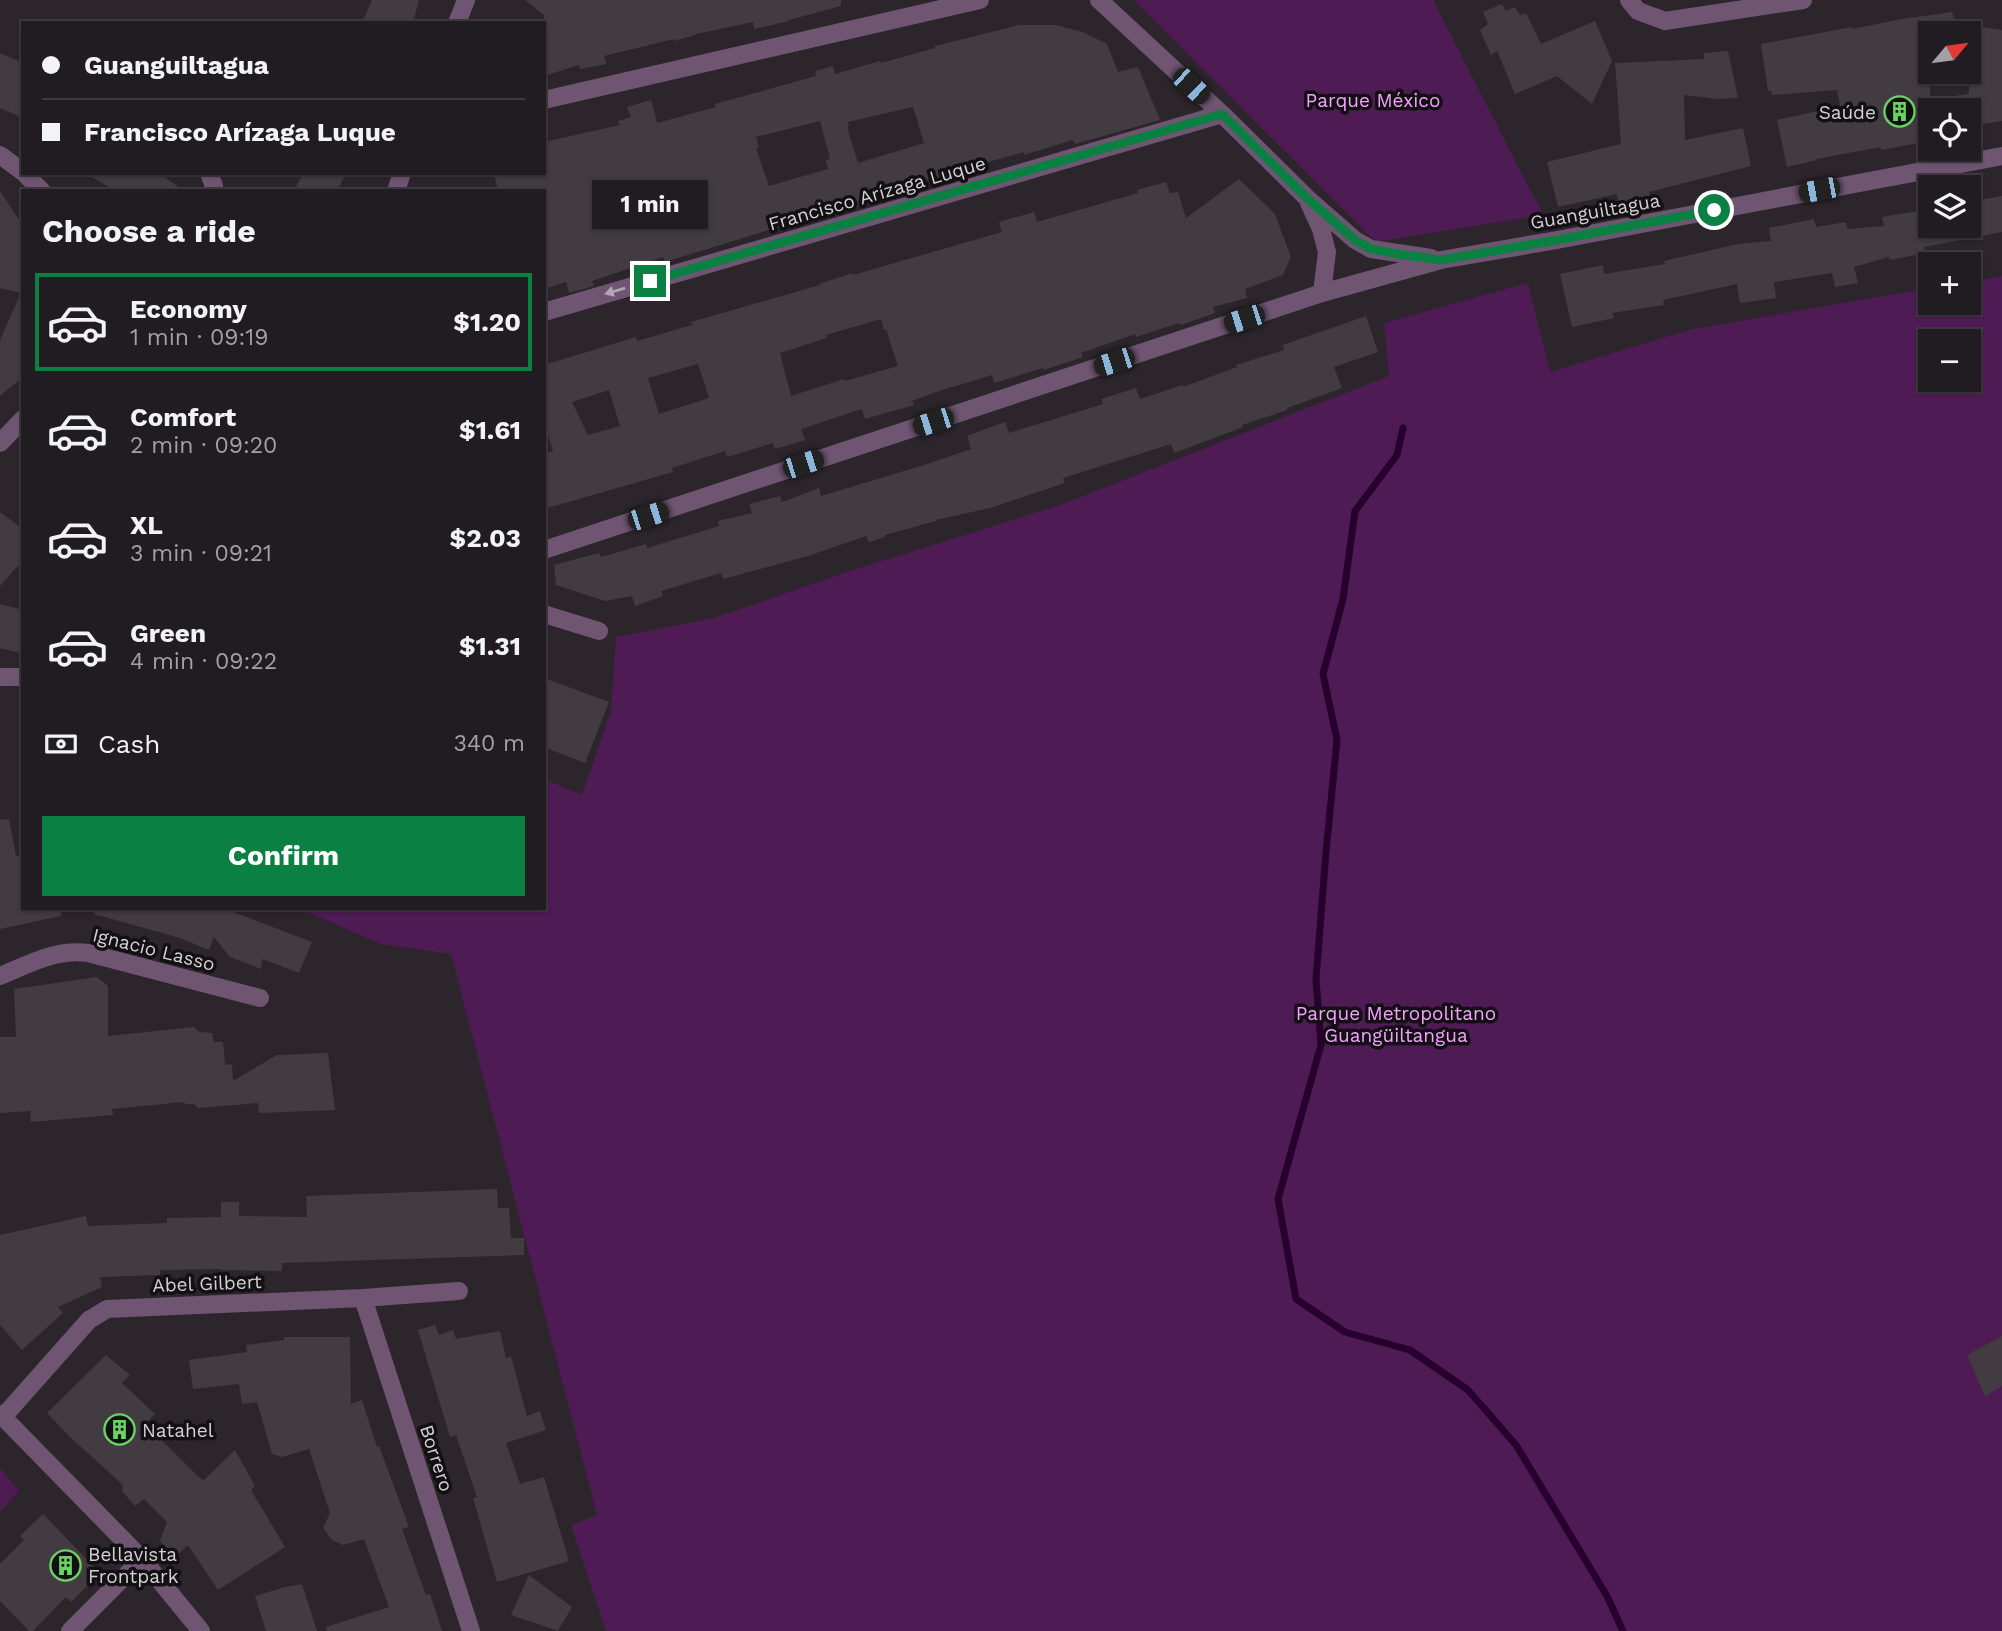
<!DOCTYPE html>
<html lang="en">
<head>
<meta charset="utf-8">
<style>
  :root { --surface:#211c21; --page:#2d292e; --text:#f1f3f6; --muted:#a2a1a5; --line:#3e3a3f; --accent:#0b8043 }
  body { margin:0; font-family:"Work Sans",sans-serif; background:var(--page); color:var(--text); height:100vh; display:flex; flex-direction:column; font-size:26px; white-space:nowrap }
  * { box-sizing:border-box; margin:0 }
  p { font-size:23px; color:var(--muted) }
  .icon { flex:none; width:38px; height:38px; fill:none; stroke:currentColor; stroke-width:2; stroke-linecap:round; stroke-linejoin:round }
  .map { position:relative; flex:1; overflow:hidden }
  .panel { position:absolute; left:21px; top:189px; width:525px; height:721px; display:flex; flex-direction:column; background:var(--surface); border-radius:0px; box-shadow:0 2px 5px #0004,0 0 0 2px var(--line) }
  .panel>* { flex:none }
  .top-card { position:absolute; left:21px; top:21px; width:525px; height:154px; border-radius:0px; box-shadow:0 2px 5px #0004,0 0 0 2px var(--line); display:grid; align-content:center; height:154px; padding:0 21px; background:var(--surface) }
  .needle { width:46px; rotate:61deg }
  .tools { position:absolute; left:1918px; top:21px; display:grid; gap:14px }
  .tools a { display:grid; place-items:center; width:63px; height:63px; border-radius:0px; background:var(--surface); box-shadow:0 2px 5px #0004,0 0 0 2px var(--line); font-size:35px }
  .end { position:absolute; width:32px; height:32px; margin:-16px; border:9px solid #0b8043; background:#fff; box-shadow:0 0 0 4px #fff }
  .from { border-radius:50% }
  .bubble { position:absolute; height:49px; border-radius:0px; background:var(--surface); box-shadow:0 2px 5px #0004,0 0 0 2px var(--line); font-size:23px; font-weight:700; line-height:49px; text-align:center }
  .car { position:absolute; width:21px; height:42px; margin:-21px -10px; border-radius:9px; box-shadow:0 0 5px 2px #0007; background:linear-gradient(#222 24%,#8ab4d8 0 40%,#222 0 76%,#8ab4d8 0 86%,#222 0) }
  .top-card b { display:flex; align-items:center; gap:24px; height:66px; font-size:26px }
  .top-card b+b { border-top:2px solid var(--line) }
  .top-card i { width:18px; height:18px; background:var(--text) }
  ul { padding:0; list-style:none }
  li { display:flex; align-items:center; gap:21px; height:98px; margin:0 14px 10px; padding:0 7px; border:4px solid transparent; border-radius:0px }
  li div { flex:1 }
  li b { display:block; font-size:26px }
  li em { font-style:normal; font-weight:700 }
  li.on { border-color:var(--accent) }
  li>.icon { width:63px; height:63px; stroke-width:1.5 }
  h2 { padding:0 21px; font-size:32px; line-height:84px }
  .pay { display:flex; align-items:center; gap:18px; height:77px; padding:0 21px; font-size:26px }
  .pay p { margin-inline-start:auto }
  .button { display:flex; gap:14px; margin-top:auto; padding:14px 21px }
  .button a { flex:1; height:80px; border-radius:0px; background:var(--accent); color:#fff; font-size:28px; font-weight:700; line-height:80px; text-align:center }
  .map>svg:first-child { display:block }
  .green { fill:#4e1b55; fill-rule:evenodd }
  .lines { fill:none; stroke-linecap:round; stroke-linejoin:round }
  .stream { stroke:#28002e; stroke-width:7 }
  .building { fill:#423c42; fill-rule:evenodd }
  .minor { stroke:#6f5572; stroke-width:18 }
  .oneway { fill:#b1a6b2 }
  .route { stroke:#0b8043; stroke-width:9 }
  .labels { text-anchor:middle; stroke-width:7; stroke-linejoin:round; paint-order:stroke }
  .park-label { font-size:19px; fill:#f4a1ff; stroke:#131013 }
  .poi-label { font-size:19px; fill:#d4d1d5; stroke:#131013; text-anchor:start }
  .street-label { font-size:19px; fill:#d4d1d5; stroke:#131013 }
</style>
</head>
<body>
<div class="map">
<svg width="2002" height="1631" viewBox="0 0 2002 1631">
  <rect width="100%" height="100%" fill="#2c262c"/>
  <!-- green -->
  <path class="green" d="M 1134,0 L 1433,0 L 1543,215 L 1376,242 Z
    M 2002,276 L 2002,1631 L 606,1631 L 571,1525 L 597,1515 L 451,954 L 381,944 L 298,908 L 544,908 L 544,779 L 582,795 L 611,711 L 616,637 L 714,618 L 847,572 L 1063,504 L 1389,376 L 1384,323 L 1528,283 L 1550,372 L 1693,329 L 1930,288 L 1930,303 L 1969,303 L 1969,282 ZM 1930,341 L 1969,341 L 1969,380 L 1930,380 Z
    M 0,1468 L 19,1491 L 0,1512 Z"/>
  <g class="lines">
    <!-- stream -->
    <path class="stream" d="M 1403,428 L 1397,455 L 1355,511 L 1343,599 L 1323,674 L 1337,740 L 1326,852 L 1316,979 L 1321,1045 L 1278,1199 L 1296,1299 L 1345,1332 L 1410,1350 L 1468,1390 L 1516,1445 L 1607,1596 L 1623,1631"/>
  </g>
  <!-- building -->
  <path class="building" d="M 372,0 L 419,0 L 413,23 L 362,23 Z
    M 525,0 L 841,0 L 841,6 L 789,20 L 789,21 L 754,29 L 753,22 L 701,33 L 675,41 L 674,39 L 604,56 L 606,64 L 580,69 L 579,65 L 544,76 L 544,15 Z
    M 1502,4 L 1506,11 L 1515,7 L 1520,15 L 1526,13 L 1541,44 L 1595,21 L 1612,61 L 1592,104 L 1557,76 L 1515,94 L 1497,51 L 1491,55 L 1480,30 L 1488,24 L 1483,12 Z
    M 1952,12 L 1958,33 L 1930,33 L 1930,99 L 1969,94 L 1969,25 L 2002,30 L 2002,121 L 1969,126 L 1969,110 L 1923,110 L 1929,141 L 1881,150 L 1881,147 L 1816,159 L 1817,160 L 1787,167 L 1777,120 L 1840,106 L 1837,90 L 1772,95 L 1771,91 L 1768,91 L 1761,44 L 1852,27 L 1852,29 L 1902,19 Z
    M 1019,25 L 1055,25 L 1083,32 L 1107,44 L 1118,72 L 1138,67 L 1160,120 L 1075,144 L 1073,140 L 1024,155 L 1024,152 L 963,169 L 964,173 L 937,182 L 935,177 L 868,199 L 870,203 L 826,216 L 826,217 L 802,224 L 801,220 L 665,262 L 663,257 L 592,281 L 594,286 L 569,293 L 566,282 L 544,289 L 544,191 L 499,191 L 493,173 L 544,173 L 544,142 L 620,125 L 618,121 L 631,117 L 627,107 L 651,100 L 657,123 L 716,107 L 715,104 L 816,76 L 815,71 L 833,66 L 835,74 L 880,61 L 881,63 L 935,48 L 935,46 ZM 913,107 L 924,143 L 858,163 L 847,127 L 849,126 L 848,122 ZM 820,121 L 830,159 L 826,160 L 828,169 L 769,186 L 756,148 L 759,147 L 756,137 Z
    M 1728,51 L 1738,98 L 1718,99 L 1684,95 L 1685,140 L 1743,128 L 1751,166 L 1649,192 L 1650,199 L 1619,205 L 1617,194 L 1558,207 L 1547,162 L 1621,144 L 1615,63 L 1704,59 L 1704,53 Z
    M 0,53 L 23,63 L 23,118 L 0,108 Z
    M 85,173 L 159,173 L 184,191 L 116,191 Z
    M 303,173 L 346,173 L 337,191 L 294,191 Z
    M 1239,179 L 1275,214 L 1291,257 L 1283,275 L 1245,289 L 1247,298 L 1213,307 L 1215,313 L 1181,325 L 1179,323 L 1136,337 L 1135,334 L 1081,353 L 1083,357 L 1044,370 L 1043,368 L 994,383 L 992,375 L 939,391 L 912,401 L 914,405 L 865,419 L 862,409 L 801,429 L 805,440 L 775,449 L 773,443 L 727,457 L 725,451 L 672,468 L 673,472 L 544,509 L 544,454 L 553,451 L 544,423 L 544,365 L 636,337 L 637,341 L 692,325 L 691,322 L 820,285 L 819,284 L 852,273 L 853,275 L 1002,232 L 999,222 L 1034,212 L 1037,222 L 1138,193 L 1137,190 L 1166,182 L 1170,193 L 1178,192 L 1186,218 ZM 881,319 L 884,330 L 886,329 L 898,366 L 845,381 L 844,379 L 791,396 L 780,353 L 827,338 L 826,335 ZM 698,364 L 709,398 L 659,414 L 648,378 ZM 609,390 L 620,426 L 588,435 L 572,402 Z
    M 0,191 L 23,226 L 23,377 L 0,396 L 0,340 L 21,293 L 0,288 Z
    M 2002,196 L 2002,232 L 1924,247 L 1926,253 L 1890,260 L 1889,257 L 1854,267 L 1858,283 L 1835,287 L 1832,273 L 1774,282 L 1776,298 L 1740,303 L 1737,284 L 1663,300 L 1664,305 L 1612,313 L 1614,318 L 1572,327 L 1560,274 L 1603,265 L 1604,274 L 1665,264 L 1664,261 L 1738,244 L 1771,241 L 1769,228 L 1814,219 L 1816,227 L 1846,222 L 1847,229 L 1884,226 L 1882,217 L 1918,211 L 1920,226 L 1969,226 L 1969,202 Z
    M 1366,316 L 1378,352 L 1334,367 L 1342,388 L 1287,408 L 1287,410 L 1242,425 L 1243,427 L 1174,453 L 1171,444 L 1063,478 L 1065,483 L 990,508 L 936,520 L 936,521 L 885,535 L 885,537 L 869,542 L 866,536 L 808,556 L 723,579 L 721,573 L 661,591 L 663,596 L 635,606 L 632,596 L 605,601 L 556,585 L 554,565 L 599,553 L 601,557 L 646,544 L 647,548 L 719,526 L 718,521 L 752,513 L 749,504 L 780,496 L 782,502 L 819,488 L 821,496 L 927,464 L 971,449 L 967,436 L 1005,422 L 1009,433 L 1103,404 L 1101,399 L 1136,388 L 1140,399 L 1183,385 L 1183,387 L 1237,367 L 1236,365 L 1284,350 L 1283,345 Z
    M 0,512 L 23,529 L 23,560 L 0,586 Z
    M 0,604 L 23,610 L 23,654 L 0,648 Z
    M 544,678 L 609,702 L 585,763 L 544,747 Z
    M 9,819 L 16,856 L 23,855 L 23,908 L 60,908 L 61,916 L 0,929 L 0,820 Z
    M 94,908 L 222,908 L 312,942 L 299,973 L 262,959 L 261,969 L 230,957 L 214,937 L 209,950 L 180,938 L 94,914 Z
    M 97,977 L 108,986 L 108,1036 L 194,1027 L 200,1032 L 212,1033 L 214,1042 L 223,1042 L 225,1065 L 232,1064 L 233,1081 L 277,1055 L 328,1053 L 335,1110 L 259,1113 L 258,1103 L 198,1108 L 194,1104 L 186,1104 L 183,1102 L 112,1109 L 113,1115 L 31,1122 L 30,1111 L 0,1113 L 0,1037 L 16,1037 L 14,989 Z
    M 497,1189 L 498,1208 L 509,1208 L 511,1238 L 524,1238 L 524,1255 L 282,1263 L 282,1271 L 221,1270 L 221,1269 L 160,1270 L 160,1275 L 100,1277 L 102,1287 L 58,1307 L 63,1313 L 22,1350 L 0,1325 L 0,1235 L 86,1216 L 88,1226 L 167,1223 L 167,1218 L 221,1217 L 221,1202 L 239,1202 L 239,1216 L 307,1217 L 306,1196 Z
    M 435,1325 L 439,1335 L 453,1330 L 456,1339 L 500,1331 L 506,1358 L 511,1356 L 527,1416 L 540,1411 L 546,1430 L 506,1443 L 520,1484 L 544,1477 L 569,1561 L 497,1582 L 473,1498 L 477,1497 L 456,1435 L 450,1437 L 418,1330 Z
    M 2002,1336 L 2002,1386 L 1985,1396 L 1967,1355 Z
    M 284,1337 L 350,1337 L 351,1404 L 362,1400 L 377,1447 L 379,1446 L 409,1527 L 402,1529 L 426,1595 L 430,1594 L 442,1631 L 327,1631 L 326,1627 L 389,1607 L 364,1539 L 343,1545 L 332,1540 L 323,1528 L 330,1513 L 309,1449 L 282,1457 L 272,1454 L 257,1402 L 242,1404 L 239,1384 L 193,1389 L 189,1360 L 247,1352 L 246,1345 L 284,1340 Z
    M 106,1355 L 130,1375 L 122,1383 L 155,1414 L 145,1424 L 203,1481 L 235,1450 L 255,1486 L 251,1490 L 285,1547 L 218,1590 L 188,1545 L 174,1558 L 160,1541 L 167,1522 L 144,1499 L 135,1506 L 122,1491 L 123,1485 L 70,1437 L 47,1413 Z
    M 43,1514 L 100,1573 L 71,1602 L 66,1597 L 33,1631 L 29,1631 L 0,1601 L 0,1564 L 24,1540 L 20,1536 Z
    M 529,1575 L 572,1607 L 558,1631 L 511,1615 Z
    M 302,1584 L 317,1631 L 266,1631 L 255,1596 L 285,1587 Z"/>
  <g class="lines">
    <!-- minor -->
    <path class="minor" d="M 1099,0 L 1222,114 L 1308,199 L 1355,240 L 1371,249 L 1431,258
      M 1629,0 L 1638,11 L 1665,21 L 1803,0
      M 457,23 L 466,0
      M 544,100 L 980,0
      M 0,155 L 23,172
      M 24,173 L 42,191
      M 209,173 L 214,186 L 212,191
      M 396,191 L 402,173
      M 1309,203 L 1321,229 L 1327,252 L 1322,293
      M 544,312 L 1222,114
      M 0,443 L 23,419
      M 544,550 L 1322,293 L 1441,260 L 1557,240 L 2002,156
      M 544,614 L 599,631
      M 0,677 L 23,677
      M 0,976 C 29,964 55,949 88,953 L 260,998
      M 363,1298 L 471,1631
      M 0,1414 L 142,1559 L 201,1631
      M 3,1417 L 89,1320 L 107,1309 L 363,1298 L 459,1291
      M 70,1631 L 142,1559"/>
  </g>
  <!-- one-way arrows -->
  <defs><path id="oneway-solid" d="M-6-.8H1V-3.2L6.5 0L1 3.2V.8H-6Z" transform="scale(1.75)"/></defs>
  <use class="oneway" href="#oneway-solid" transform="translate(615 291) rotate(164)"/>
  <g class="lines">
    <!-- route -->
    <path class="route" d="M 650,281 L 1222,114 L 1308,199 L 1355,240 L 1371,249 L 1398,254 L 1441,260 L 1557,240 L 1714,210"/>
  </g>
  <!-- icons -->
  <defs>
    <symbol id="building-ring" viewBox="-11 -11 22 22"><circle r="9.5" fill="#131013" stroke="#6ad364" stroke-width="1.5"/><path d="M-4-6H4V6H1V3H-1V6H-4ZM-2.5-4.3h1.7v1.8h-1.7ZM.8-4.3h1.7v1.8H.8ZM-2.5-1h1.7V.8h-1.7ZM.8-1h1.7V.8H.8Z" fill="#6ad364"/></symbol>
  </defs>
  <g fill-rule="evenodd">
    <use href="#building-ring" x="1882" y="94" width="35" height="35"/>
    <use href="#building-ring" x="102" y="1412" width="35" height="35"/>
    <use href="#building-ring" x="48" y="1548" width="35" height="35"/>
  </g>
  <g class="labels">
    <!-- park labels -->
    <g class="park-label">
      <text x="1373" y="107">Parque México</text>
      <text x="1396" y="1020">Parque Metropolitano<tspan x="1396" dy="22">Guangüiltangua</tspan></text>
    </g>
    <!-- poi labels -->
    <g class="poi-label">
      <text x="1876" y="119" text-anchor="end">Saúde</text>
      <text x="142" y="1437">Natahel</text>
      <text x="88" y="1561">Bellavista<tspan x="88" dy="22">Frontpark</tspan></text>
    </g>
    <!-- street labels -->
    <g class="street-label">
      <text transform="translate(877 193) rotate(-16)" y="7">Francisco Arízaga Luque</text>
      <text transform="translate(1595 211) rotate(-10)" y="7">Guanguiltagua</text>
      <text transform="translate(154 949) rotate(14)" y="7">Ignacio Lasso</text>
      <text transform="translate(207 1283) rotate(-2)" y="7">Abel Gilbert</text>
      <text transform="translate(437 1458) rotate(72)" y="7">Borrero</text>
    </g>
  </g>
</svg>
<div class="tools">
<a><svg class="needle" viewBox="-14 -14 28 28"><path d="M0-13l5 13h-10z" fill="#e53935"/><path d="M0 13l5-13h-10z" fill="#a2a1a5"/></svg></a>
<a><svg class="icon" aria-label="locate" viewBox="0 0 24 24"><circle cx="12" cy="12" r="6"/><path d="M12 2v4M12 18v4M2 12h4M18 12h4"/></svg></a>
<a><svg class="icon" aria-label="layers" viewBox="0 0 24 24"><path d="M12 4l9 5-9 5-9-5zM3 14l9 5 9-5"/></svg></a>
<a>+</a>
<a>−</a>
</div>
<i class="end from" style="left:1714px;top:210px"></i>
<i class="end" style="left:650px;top:281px"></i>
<div class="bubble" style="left:592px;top:180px;width:116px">1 min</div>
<i class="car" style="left:1191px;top:86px;rotate:133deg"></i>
<i class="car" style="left:1819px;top:190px;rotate:259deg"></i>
<i class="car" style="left:1244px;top:319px;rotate:252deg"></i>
<i class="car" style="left:1114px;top:362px;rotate:252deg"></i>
<i class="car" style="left:933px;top:422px;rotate:252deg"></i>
<i class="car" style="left:803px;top:464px;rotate:72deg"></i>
<i class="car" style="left:648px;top:516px;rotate:72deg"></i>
<div class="top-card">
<b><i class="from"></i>Guanguiltagua</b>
<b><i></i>Francisco Arízaga Luque</b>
</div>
<section class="panel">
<h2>Choose a ride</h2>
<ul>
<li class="on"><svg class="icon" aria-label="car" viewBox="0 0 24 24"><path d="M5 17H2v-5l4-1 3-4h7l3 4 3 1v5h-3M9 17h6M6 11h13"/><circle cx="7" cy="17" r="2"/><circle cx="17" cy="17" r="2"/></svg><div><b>Economy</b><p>1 min · 09:19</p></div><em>$1.20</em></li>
<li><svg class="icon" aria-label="car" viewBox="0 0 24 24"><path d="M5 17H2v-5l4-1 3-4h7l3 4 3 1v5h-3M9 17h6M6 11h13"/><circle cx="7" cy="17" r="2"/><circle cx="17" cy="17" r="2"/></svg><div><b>Comfort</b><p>2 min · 09:20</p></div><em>$1.61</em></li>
<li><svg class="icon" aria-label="car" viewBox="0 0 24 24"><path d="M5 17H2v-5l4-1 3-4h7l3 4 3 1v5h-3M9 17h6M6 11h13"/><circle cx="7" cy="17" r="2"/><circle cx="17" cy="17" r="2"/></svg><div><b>XL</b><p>3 min · 09:21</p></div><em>$2.03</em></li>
<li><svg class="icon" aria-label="car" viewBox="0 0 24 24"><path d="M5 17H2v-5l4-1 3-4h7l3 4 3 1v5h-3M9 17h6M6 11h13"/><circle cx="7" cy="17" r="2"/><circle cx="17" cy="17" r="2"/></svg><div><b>Green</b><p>4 min · 09:22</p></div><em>$1.31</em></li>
</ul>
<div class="pay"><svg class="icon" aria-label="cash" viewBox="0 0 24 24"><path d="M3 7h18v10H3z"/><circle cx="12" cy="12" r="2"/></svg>Cash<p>340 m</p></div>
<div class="button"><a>Confirm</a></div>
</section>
</div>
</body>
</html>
